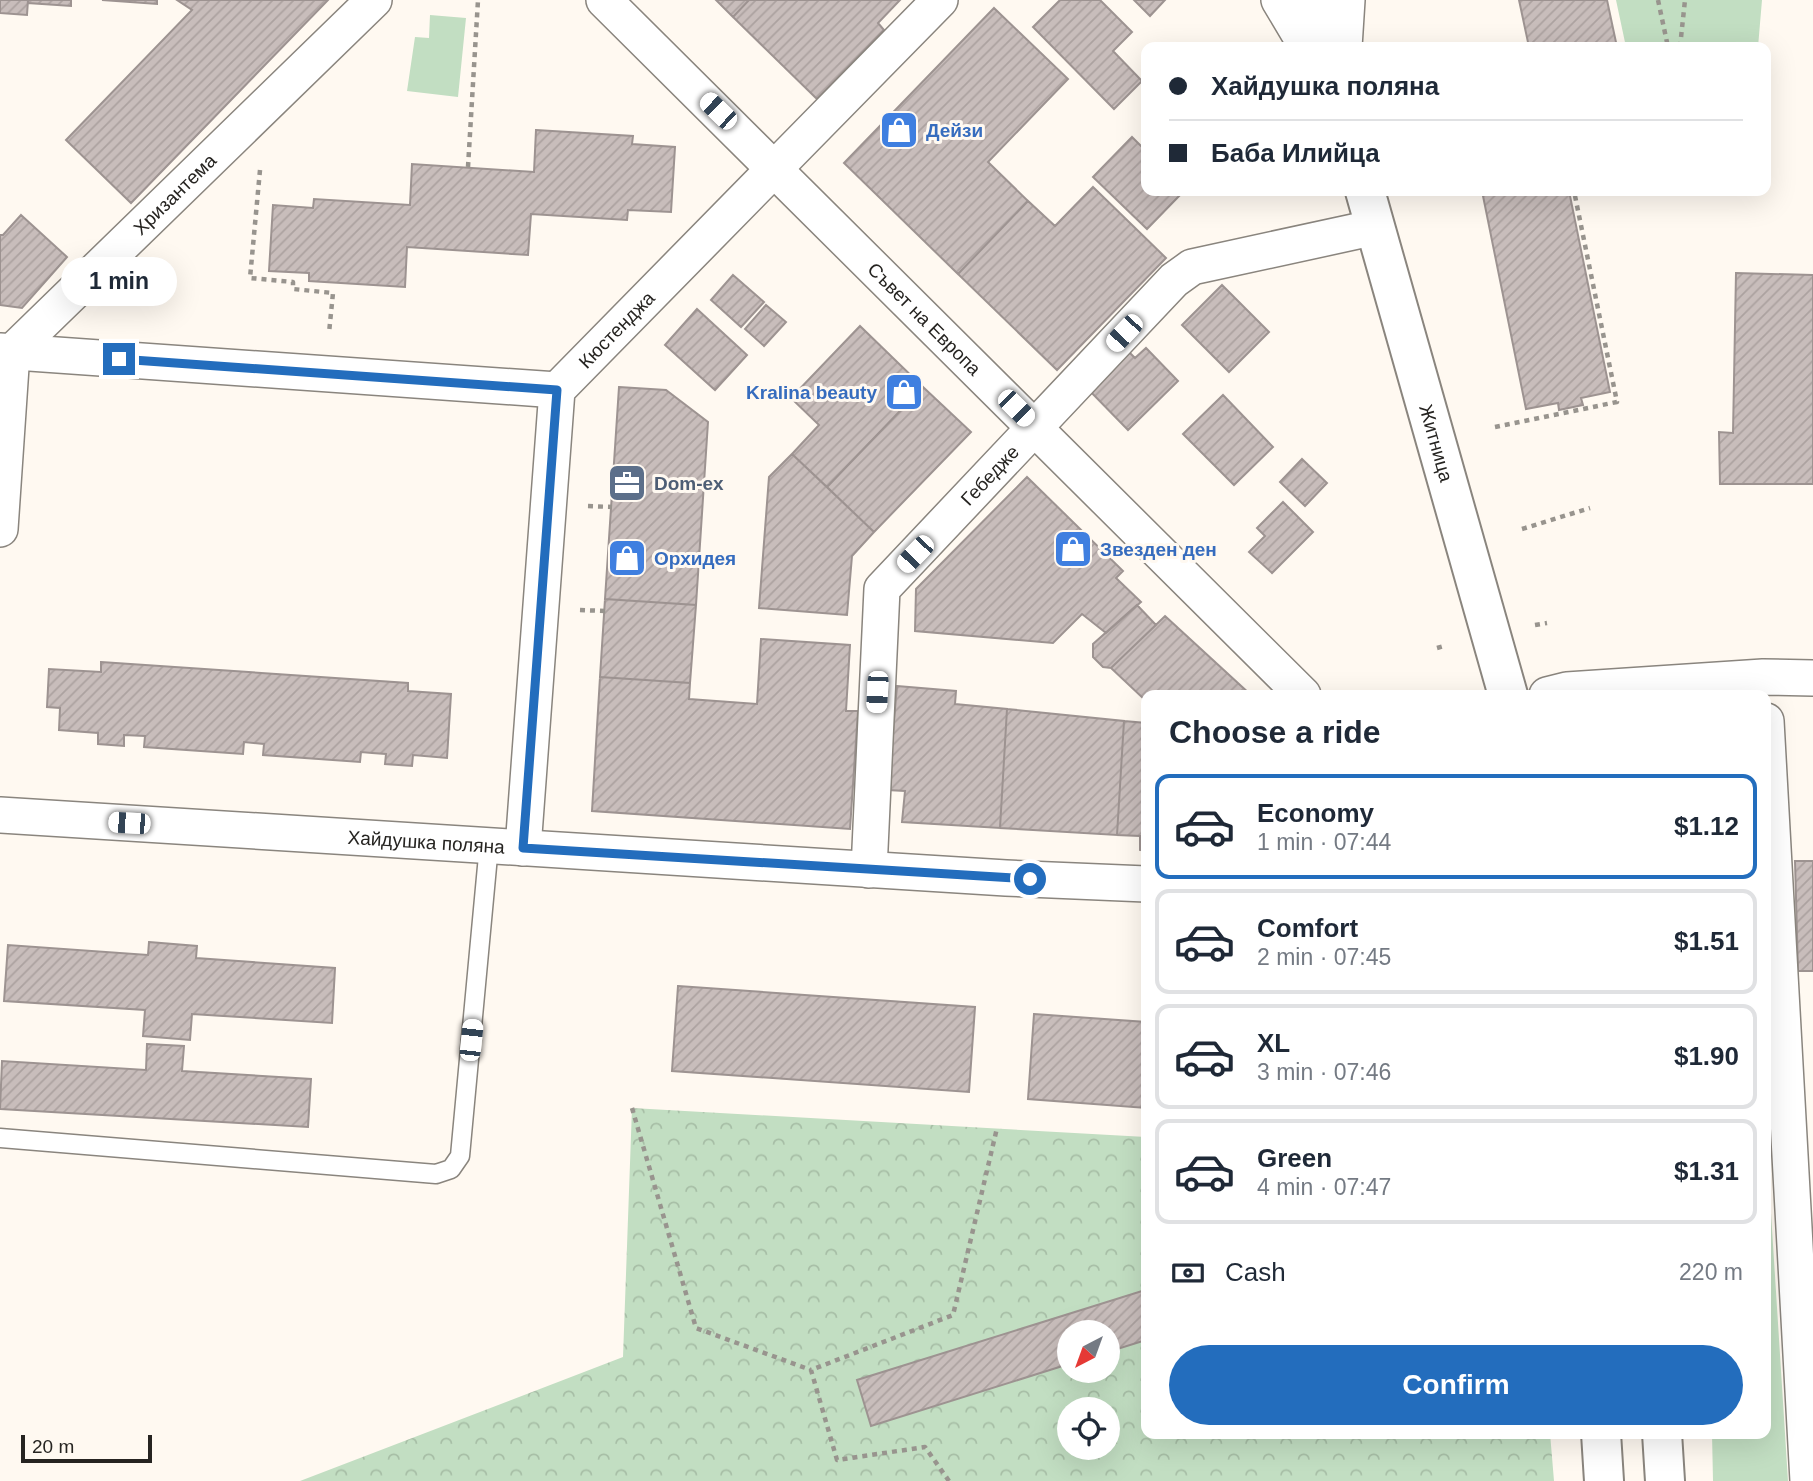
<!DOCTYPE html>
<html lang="en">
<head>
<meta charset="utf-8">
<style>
  :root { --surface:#fff; --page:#f2f2f3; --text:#1f2937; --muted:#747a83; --line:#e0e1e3; --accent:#236dbd }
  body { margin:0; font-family:Helvetica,sans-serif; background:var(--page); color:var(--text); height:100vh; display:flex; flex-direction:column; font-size:26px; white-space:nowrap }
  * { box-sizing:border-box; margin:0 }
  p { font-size:23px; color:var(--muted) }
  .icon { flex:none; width:38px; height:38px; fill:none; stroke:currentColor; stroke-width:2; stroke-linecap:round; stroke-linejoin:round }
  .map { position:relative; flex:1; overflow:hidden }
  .details { position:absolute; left:1141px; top:690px; width:630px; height:749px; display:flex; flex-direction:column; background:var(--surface); border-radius:14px; box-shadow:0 7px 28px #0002 }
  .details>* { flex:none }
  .hud { position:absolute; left:1141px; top:42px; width:630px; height:154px; border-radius:14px; box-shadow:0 7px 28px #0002; display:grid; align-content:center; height:154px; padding:0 28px; background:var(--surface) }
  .needle { width:46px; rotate:221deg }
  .buttons { position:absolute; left:1057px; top:1320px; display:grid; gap:14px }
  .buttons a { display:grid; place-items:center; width:63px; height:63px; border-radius:50%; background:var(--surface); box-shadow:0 7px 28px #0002; font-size:35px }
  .scale { position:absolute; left:21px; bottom:18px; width:131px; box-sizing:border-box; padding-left:7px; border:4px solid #262421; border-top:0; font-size:19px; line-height:24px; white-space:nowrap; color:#262421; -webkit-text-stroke:5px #fff9f1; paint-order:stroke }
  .end { position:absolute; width:32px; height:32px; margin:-16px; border:9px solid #236dbd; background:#fff; box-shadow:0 0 0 4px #fff }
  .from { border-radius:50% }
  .bubble { position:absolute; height:49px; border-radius:24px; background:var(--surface); box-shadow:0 7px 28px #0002; font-size:23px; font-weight:700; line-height:49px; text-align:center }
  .car { position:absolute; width:21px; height:42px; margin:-21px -10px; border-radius:9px; box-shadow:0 0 5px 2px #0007; background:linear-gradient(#fff 24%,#345 0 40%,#fff 0 76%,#345 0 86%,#fff 0) }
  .hud b { display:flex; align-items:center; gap:24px; height:66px; font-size:26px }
  .hud b+b { border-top:2px solid var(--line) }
  .hud i { width:18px; height:18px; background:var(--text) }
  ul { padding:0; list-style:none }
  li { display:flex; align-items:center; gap:21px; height:105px; margin:0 14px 10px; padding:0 14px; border:4px solid var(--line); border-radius:14px }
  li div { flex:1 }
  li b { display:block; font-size:26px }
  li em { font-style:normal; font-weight:700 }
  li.on { border-color:var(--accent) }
  li>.icon { width:63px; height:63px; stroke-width:1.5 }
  h2 { padding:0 28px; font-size:32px; line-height:84px }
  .pay { display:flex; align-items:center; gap:18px; height:77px; padding:0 28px; font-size:26px }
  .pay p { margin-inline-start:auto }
  .cta { display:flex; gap:14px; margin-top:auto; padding:14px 28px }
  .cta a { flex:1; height:80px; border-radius:42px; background:var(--accent); color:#fff; font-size:28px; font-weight:700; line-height:80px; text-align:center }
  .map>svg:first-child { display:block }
  .green { fill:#c2dec2 }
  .forest { fill:url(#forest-crowns); fill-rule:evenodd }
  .building { fill:url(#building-hatch); stroke:#9d9391; stroke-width:2 }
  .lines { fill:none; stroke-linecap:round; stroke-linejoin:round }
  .lane-casing { stroke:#8a857e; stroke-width:21 }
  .street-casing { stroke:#8a857e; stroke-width:38 }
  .secondary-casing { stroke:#8a857e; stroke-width:42 }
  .path { stroke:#98948e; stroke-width:4.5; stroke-dasharray:5 5; stroke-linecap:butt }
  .lane { stroke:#fff; stroke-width:18 }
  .street { stroke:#fff; stroke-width:35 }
  .secondary { stroke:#fff; stroke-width:38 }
  .route { stroke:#236dbd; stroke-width:9 }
  .labels { text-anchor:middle; stroke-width:6; stroke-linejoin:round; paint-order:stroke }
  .shop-label { font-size:19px; font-weight:bold; fill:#366cbe; stroke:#fff9f1; text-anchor:start }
  .street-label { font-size:19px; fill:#262421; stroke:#fff9f1 }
  .service-label { font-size:19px; font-weight:bold; fill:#4e5e75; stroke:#fff9f1; text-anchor:start }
</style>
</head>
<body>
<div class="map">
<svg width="1813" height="1481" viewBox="0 0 1813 1481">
  <defs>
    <pattern id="forest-crowns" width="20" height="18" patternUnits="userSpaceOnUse" patternTransform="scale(1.75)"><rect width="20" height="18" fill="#c2dec2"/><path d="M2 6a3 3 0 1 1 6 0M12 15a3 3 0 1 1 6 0" fill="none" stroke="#a7bea6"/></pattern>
    <pattern id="building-hatch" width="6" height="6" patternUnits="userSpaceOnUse" patternTransform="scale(1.75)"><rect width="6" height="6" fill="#c8bdbb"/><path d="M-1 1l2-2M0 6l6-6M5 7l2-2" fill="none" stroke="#aca2a0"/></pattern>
  </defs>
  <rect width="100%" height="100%" fill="#fff9f1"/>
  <!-- green -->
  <path class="green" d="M 1616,0 L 1762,0 L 1758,47 L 1626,47 Z
    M 430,15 L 466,18 L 458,97 L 407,91 L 415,37 L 429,38 Z
    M 1766,1134 L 1788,1481 L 1713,1481 L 1712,1433 L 1766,1433 Z"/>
  <!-- forest -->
  <path class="forest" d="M 632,1108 L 1146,1137 L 1146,1433 L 1550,1433 L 1554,1481 L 300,1481 L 623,1357 ZM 1069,1332 L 1108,1332 L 1108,1370 L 1069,1370 ZM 1069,1409 L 1108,1409 L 1108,1447 L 1069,1447 Z"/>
  <!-- building -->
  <path class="building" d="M 0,0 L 28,0 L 27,15 L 0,13 Z
    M 28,0 L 71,0 L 71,6 L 28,3 Z
    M 102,0 L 157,0 L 157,4 Z
    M 177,0 L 328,0 L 131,203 L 66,140 L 192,10 Z
    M 716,0 L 749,0 L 733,17 Z
    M 749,0 L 900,0 L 878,23 L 884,30 L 817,99 L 733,17 Z
    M 1060,0 L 1100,0 L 1132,32 L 1113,51 L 1142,81 L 1114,109 L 1033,27 Z
    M 1134,0 L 1165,0 L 1150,16 Z
    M 1519,0 L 1607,0 L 1617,47 L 1529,47 Z
    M 994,8 L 1068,79 L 988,162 L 1028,201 L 958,274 L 844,163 Z
    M 536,130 L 633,136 L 632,144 L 675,147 L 671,212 L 628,210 L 627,220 L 531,214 L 528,255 L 407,247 L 405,287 L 309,281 L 309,273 L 269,271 L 273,205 L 313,208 L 314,199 L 410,205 L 412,164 L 534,172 Z
    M 1132,137 L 1146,151 L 1146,191 L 1184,191 L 1147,229 L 1093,177 Z
    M 1093,187 L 1166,258 L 1057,370 L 958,274 L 1028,201 L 1055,226 Z
    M 1482,191 L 1569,191 L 1610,392 L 1581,398 L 1583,405 L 1559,410 L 1558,403 L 1526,409 Z
    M 21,215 L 67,257 L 22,308 L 0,305 L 0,235 L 3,235 Z
    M 1736,273 L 1813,275 L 1813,484 L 1720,484 L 1719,432 L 1733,433 Z
    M 733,275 L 764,302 L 741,327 L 711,300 Z
    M 1222,285 L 1269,332 L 1229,372 L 1182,325 Z
    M 766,305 L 786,322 L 764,346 L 745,329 Z
    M 697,309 L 747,355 L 715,390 L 665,345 Z
    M 860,326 L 923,387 L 827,487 L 792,454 L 819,425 L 791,398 Z
    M 1123,346 L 1135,358 L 1146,348 L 1178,381 L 1128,430 L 1084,385 Z
    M 619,387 L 666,390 L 708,422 L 696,605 L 605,599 Z
    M 923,387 L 971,432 L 874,532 L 827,487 Z
    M 1223,395 L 1273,447 L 1234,485 L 1183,434 Z
    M 792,454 L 874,532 L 852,556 L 847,615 L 759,608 L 769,477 Z
    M 1302,459 L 1327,483 L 1305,506 L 1280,482 Z
    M 1027,477 L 1123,571 L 1116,578 L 1141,602 L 1106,633 L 1082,614 L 1053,643 L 915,631 L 916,589 Z
    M 1283,502 L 1313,532 L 1272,573 L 1249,552 L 1265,536 L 1257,528 Z
    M 605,599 L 696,605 L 690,683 L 600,677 Z
    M 1137,605 L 1156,625 L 1111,668 L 1103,667 L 1093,657 L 1093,644 Z
    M 1165,616 L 1251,695 L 1146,695 L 1146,701 L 1111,668 Z
    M 761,639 L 850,645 L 846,711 L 858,711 L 850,829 L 592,811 L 600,677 L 690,683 L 689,699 L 757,704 Z
    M 101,662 L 408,683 L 408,691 L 451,694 L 447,758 L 413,755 L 412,766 L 385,764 L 386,754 L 372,753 L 361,752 L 360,762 L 263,755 L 264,744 L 244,742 L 243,754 L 144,747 L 145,736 L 124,735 L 124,746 L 98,744 L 98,733 L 59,730 L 60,708 L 47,707 L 49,669 L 101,672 Z
    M 897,686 L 956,691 L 955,704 L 1007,709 L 1000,828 L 902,822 L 905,791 L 888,790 Z
    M 1007,709 L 1124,721 L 1117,835 L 1000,828 Z
    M 1124,721 L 1146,723 L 1146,851 L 1140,850 L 1140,836 L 1117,835 Z
    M 1795,861 L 1813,861 L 1813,971 L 1798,971 Z
    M 149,942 L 197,946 L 196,958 L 335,968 L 332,1023 L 192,1014 L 190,1040 L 143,1036 L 145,1010 L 4,1001 L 8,945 L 148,955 Z
    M 678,986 L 975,1007 L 969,1092 L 672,1071 Z
    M 1034,1014 L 1146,1022 L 1146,1108 L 1028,1099 Z
    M 147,1044 L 184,1046 L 182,1071 L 311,1079 L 308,1127 L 0,1109 L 2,1061 L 146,1070 Z
    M 1142,1291 L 1146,1305 L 1146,1340 L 1108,1352 L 1108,1332 L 1069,1332 L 1069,1364 L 871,1426 L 857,1380 Z"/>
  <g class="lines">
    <defs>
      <path id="lane" d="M 0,1138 L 436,1174 L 451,1169 L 460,1156 L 489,845"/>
      <g id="street">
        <path id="s1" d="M 604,0 L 1303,695"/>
        <path d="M 1279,0 L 1307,47"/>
        <path d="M 1344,47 L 1347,0"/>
        <path d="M 0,351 L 557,390"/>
        <path id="s2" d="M 0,529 L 12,352 L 374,0"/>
        <path d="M 1547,695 L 1567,690 L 1763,677 L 1813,678"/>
        <path d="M 1766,721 L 1808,1481"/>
        <path id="s3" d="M 0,815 L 1006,878 L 1146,884"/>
        <path id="s4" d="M 523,848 L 557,390 L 940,0"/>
        <path id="s5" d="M 869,870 L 882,589 L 1174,280 L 1192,267 L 1376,227"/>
      </g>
      <g id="secondary">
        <path d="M 1317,0 L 1327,47"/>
        <path id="s6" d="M 1365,191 L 1508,695"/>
        <path d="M 1601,1433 L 1604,1481"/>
        <path d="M 1662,1433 L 1665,1481"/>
      </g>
    </defs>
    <!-- lane casing -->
    <use href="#lane" class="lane-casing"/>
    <!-- street casing -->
    <use href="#street" class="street-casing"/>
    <!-- secondary casing -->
    <use href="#secondary" class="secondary-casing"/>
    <!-- path -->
    <path class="path" d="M 1658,0 L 1668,47
      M 1680,47 L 1685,0
      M 468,167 L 478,0
      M 260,170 L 250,278 L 293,282 L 293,289 L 333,293 L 329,333
      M 1495,427 L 1617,402 L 1574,191
      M 588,506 L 612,507
      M 1522,529 L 1590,508
      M 580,610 L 605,611
      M 1535,625 L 1547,623
      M 1437,648 L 1444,646
      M 632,1108 L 696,1328 L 811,1370
      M 949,1481 L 925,1447 L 837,1460 L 811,1370 L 953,1315 L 997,1128"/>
    <!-- lane -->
    <use href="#lane" class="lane"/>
    <!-- street -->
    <use href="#street" class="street"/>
    <!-- secondary -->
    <use href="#secondary" class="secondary"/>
  </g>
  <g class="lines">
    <!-- route -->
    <path class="route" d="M 119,359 L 557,390 L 523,848 L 1030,879"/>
  </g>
  <!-- icons -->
  <defs>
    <symbol id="shop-square" viewBox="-11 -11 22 22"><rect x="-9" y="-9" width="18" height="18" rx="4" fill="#3f7fe0" stroke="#fff9f1"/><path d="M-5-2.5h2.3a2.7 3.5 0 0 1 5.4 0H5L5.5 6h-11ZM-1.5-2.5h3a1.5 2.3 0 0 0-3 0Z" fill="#fff"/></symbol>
    <symbol id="office-square" viewBox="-11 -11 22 22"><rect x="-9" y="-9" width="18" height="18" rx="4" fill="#5c6f8a" stroke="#fff9f1"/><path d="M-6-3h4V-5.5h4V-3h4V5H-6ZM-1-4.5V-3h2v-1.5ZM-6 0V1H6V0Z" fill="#fff"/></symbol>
  </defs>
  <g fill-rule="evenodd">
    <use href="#shop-square" x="877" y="108" width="44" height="44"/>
    <use href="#shop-square" x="882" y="370" width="44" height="44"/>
    <use href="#office-square" x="605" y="461" width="44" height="44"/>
    <use href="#shop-square" x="1051" y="527" width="44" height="44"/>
    <use href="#shop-square" x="605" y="536" width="44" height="44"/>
  </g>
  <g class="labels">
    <!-- shop labels -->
    <g class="shop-label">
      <text x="926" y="137">Дейзи</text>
      <text x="877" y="399" text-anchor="end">Kralina beauty</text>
      <text x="1100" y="556">Звезден ден</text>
      <text x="654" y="565">Орхидея</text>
    </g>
    <!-- street labels -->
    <g class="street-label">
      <text dy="7" stroke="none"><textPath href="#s2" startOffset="404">Хризантема</textPath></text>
      <text dy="7" stroke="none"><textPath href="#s1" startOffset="452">Съвет на Европа</textPath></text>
      <text dy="7" stroke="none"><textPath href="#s4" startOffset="544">Кюстенджа</textPath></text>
      <text dy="7" stroke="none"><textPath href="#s6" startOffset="262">Житница</textPath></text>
      <text dy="7" stroke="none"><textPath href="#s5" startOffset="438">Гебедже</textPath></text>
      <text dy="7" stroke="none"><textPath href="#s3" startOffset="427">Хайдушка поляна</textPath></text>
    </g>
    <!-- service labels -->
    <g class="service-label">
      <text x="654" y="490">Dom-ex</text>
    </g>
  </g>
</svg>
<div class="buttons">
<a><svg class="needle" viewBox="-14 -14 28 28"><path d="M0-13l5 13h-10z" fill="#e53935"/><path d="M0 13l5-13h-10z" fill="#747a83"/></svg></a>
<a><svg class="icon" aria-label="locate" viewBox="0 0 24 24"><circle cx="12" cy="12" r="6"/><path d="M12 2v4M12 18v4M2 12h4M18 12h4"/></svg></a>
</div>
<div class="scale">20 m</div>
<i class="end from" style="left:1030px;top:879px"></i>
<i class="end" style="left:119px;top:359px"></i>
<div class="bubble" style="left:61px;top:257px;width:116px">1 min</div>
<i class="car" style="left:718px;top:111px;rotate:314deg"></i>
<i class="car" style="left:1124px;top:333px;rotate:223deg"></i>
<i class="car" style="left:1016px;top:408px;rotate:135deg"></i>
<i class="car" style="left:915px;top:554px;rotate:224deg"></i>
<i class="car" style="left:877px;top:692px;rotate:183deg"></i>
<i class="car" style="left:129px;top:823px;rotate:273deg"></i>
<i class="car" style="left:471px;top:1040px;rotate:6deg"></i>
<div class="hud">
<b><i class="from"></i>Хайдушка поляна</b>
<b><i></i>Баба Илийца</b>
</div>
<section class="details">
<h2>Choose a ride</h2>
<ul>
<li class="on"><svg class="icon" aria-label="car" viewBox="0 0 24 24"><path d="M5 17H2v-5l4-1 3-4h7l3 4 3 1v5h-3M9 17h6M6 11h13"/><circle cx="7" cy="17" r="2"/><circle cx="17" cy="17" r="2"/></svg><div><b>Economy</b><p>1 min · 07:44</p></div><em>$1.12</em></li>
<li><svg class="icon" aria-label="car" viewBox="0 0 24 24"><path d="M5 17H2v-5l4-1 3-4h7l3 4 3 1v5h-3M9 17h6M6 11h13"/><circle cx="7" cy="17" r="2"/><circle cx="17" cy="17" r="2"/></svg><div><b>Comfort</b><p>2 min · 07:45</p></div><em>$1.51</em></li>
<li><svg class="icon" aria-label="car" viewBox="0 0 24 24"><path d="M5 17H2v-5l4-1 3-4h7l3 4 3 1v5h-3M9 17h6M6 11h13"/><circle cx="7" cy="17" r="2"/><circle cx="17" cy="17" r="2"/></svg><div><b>XL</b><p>3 min · 07:46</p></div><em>$1.90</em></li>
<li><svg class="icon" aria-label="car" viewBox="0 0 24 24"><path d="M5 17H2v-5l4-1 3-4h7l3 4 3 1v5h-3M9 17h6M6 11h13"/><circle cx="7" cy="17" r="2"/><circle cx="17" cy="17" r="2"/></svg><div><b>Green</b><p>4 min · 07:47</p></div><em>$1.31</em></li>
</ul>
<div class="pay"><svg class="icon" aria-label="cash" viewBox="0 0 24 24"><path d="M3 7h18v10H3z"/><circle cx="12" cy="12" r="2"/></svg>Cash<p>220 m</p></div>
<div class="cta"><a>Confirm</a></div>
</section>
</div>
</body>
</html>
